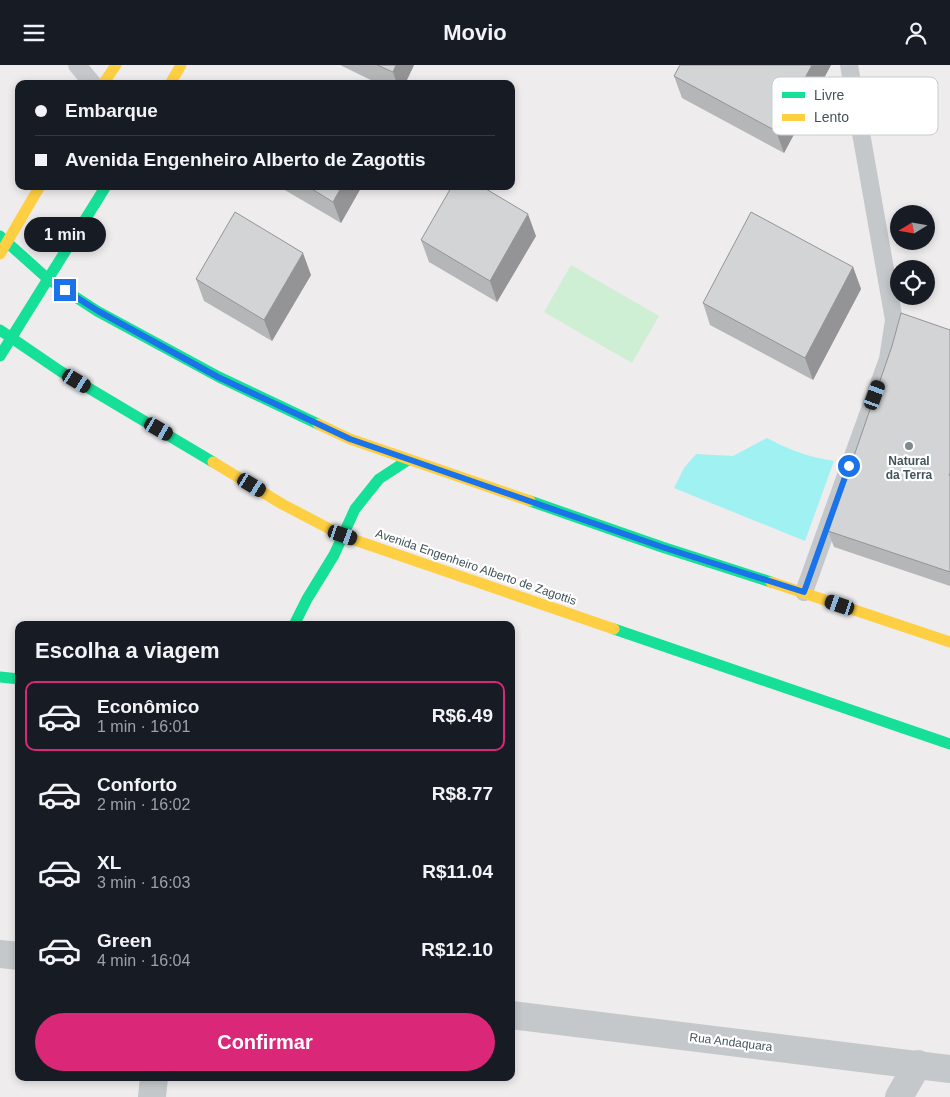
<!DOCTYPE html>
<html lang="pt">
<head>
<meta charset="utf-8">
<style>
  :root { --surface:#171b24; --page:#20242c; --text:#f1f3f6; --muted:#9ea1a6; --line:#363941; --accent:#db2777 }
  body { margin:0; font-family:Arial,sans-serif; background:var(--page); color:var(--text); height:100vh; display:flex; flex-direction:column; font-size:19px; white-space:nowrap }
  * { box-sizing:border-box; margin:0 }
  p { font-size:16px; color:var(--muted) }
  .icon { flex:none; width:28px; height:28px; fill:none; stroke:currentColor; stroke-width:2; stroke-linecap:round; stroke-linejoin:round }
  .map { position:relative; flex:1; overflow:hidden }
  .side { position:absolute; left:15px; top:556px; width:500px; height:460px; display:flex; flex-direction:column; background:var(--surface); border-radius:10px; box-shadow:0 2px 8px #0003 }
  .side>* { flex:none }
  .hud { position:absolute; left:15px; top:15px; width:500px; height:110px; border-radius:10px; box-shadow:0 2px 8px #0003; display:grid; align-content:center; height:110px; padding:0 20px; background:var(--surface) }
  .needle { width:32px; rotate:259deg }
  .fabs { position:absolute; left:890px; top:140px; display:grid; gap:10px }
  .fabs a { display:grid; place-items:center; width:45px; height:45px; border-radius:50%; background:var(--surface); box-shadow:0 2px 8px #0003; font-size:25px }
  .end { position:absolute; width:22px; height:22px; margin:-11px; border:6px solid #1a73e8; background:#fff; box-shadow:0 0 0 2px #fff }
  .from { border-radius:50% }
  .bubble { position:absolute; height:35px; border-radius:18px; background:var(--surface); box-shadow:0 2px 8px #0003; font-size:16px; font-weight:700; line-height:35px; text-align:center }
  .car { position:absolute; width:15px; height:30px; margin:-15px -8px; border-radius:6px; box-shadow:0 0 4px 1px #0007; background:linear-gradient(#222 24%,#8ab4d8 0 40%,#222 0 76%,#8ab4d8 0 86%,#222 0) }
  .hud b { display:flex; align-items:center; gap:18px; height:48px; font-size:19px }
  .hud b+b { border-top:1px solid var(--line) }
  .hud i { width:12px; height:12px; background:var(--text) }
  ul { padding:0; list-style:none }
  li { display:flex; align-items:center; gap:15px; height:70px; margin:0 10px 8px; padding:0 10px; border:2px solid transparent; border-radius:10px }
  li div { flex:1 }
  li b { display:block; font-size:19px }
  li em { font-style:normal; font-weight:700 }
  li.current { border-color:var(--accent) }
  li>.icon { width:45px; height:45px; stroke-width:1.5 }
  h2 { padding:0 20px; font-size:22px; line-height:60px }
  .cta { display:flex; gap:10px; margin-top:auto; padding:10px 20px }
  .cta a { flex:1; height:58px; border-radius:30px; background:var(--accent); color:#fff; font-size:20px; font-weight:700; line-height:58px; text-align:center }
  header { display:flex; justify-content:space-between; align-items:center; height:65px; padding:0 20px; background:var(--surface); font-size:22px; font-weight:700 }
  .map>svg:first-child { display:block }
  .green { fill:#ceefd4 }
  .water { fill:#9ff1f2 }
  .lines { fill:none; stroke-linecap:round; stroke-linejoin:round }
  .lane { stroke:#c4c8ca; stroke-width:18 }
  .street { stroke:#c4c8ca; stroke-width:28 }
  .fast { stroke:#16e098; stroke-width:11 }
  .slow { stroke:#ffcf43; stroke-width:11 }
  .wall { fill:#b5b6b8 }
  .shaded-wall { fill:#949496 }
  .building { fill:#d3d4d6; stroke:#949496 }
  .route { stroke:#1a73e8; stroke-width:6 }
  .poi-dot { fill:#7f898e; stroke:#fff; stroke-width:2 }
  .labels { text-anchor:middle; stroke-width:4.5; stroke-linejoin:round; paint-order:stroke }
  .poi-label { font-size:12px; font-weight:bold; fill:#43545b; stroke:#fff }
  .street-label { font-size:12px; fill:#43545b; stroke:#fff }
  .key { fill:#fff; stroke:#c7ccce; stroke-width:1 }
  .key-label { font-size:14px; fill:#43545b }
</style>
</head>
<body>
<header><svg class="icon" aria-label="menu" viewBox="0 0 24 24"><path d="M4 6h16M4 12h16M4 18h16"/></svg>Movio<svg class="icon" aria-label="person" viewBox="0 0 24 24"><circle cx="12" cy="8" r="4"/><path d="M4 21q1-7 8-7t8 7"/></svg></header>
<div class="map">
<svg width="950" height="1032" viewBox="0 0 950 1032">
  <rect width="100%" height="100%" fill="#eeeced"/>
  <!-- green -->
  <path class="green" d="M 571,200 L 659,251 L 632,298 L 544,247 Z"/>
  <!-- water -->
  <path class="water" d="M 767,373 C 789,385 809,392 834,396 L 805,476 L 674,423 L 684,403 L 696,389 L 733,391 Z"/>
  <g class="lines">
    <!-- lane -->
    <path class="lane" d="M 77,0 L 93,19
      M 804,527 L 888,294 L 894,255 L 849,0"/>
    <!-- street -->
    <path class="street" d="M 0,889 L 19,891
      M 511,950 L 950,1004
      M 152,1032 L 154,1012
      M 899,1032 L 918,999"/>
    <!-- fast -->
    <path class="fast" d="M 0,171 L 48,214 L 97,246 L 219,312 L 318,359
      M 0,265 L 60,306 L 213,397
      M 0,291 L 106,121
      M 530,436 L 662,482 L 771,517
      M 294,560 L 307,534 L 334,490 L 355,444 L 379,414 L 408,395
      M 614,564 L 950,679
      M 0,612 L 19,614"/>
    <!-- slow -->
    <path class="slow" d="M 103,19 L 116,0
      M 170,19 L 181,0
      M 0,189 L 40,121
      M 318,359 L 350,374 L 530,436
      M 213,397 L 282,439 L 343,471 L 614,564
      M 771,517 L 950,577"/>
  </g>
  <!-- wall -->
  <path class="wall" d="M 340,0 L 414,0 L 405,19 L 379,19 Z
    M 680,0 L 831,0 L 784,88 L 682,33 L 674,11 Z
    M 278,121 L 362,121 L 341,158 Z
    M 536,171 L 497,237 L 429,197 L 421,175 Z
    M 853,202 L 861,224 L 813,315 L 710,260 L 703,238 Z
    M 311,210 L 272,276 L 204,236 L 196,214 Z
    M 950,265 L 950,521 L 834,482 L 828,466 L 892,281 Z"/>
  <!-- shaded-wall -->
  <path class="shaded-wall" d="M 396,0 L 414,0 L 405,19 L 397,19 L 393,7 Z
    M 812,0 L 831,0 L 784,88 L 776,66 Z
    M 342,121 L 362,121 L 341,158 L 333,137 Z
    M 528,149 L 536,171 L 497,237 L 490,216 Z
    M 303,188 L 311,210 L 272,276 L 264,255 Z
    M 853,202 L 861,224 L 813,315 L 805,293 Z"/>
  <!-- building -->
  <path class="building" d="M 377,0 L 396,0 L 393,7 Z
    M 680,0 L 812,0 L 776,66 L 674,11 Z
    M 307,121 L 342,121 L 333,137 Z
    M 452,121 L 481,121 L 528,149 L 490,216 L 421,175 Z
    M 235,147 L 303,188 L 264,255 L 196,214 Z
    M 751,147 L 853,202 L 805,293 L 703,238 Z
    M 901,248 L 950,265 L 950,408 L 949,410 L 950,411 L 950,507 L 828,466 L 892,281 Z"/>
  <g class="lines">
    <!-- route -->
    <path class="route" d="M 65,225 L 98,246 L 218,312 L 350,374 L 662,482 L 804,527 L 849,401"/>
  </g>
  <!-- markers -->
  <circle class="poi-dot" cx="909" cy="381" r="5"/>
  <g class="labels">
    <!-- poi labels -->
    <g class="poi-label">
      <text x="909" y="400">Natural<tspan x="909" dy="14">da Terra</tspan></text>
    </g>
    <!-- street labels -->
    <g class="street-label">
      <text transform="translate(476 502) rotate(19)" y="4">Avenida Engenheiro Alberto de Zagottis</text>
      <text transform="translate(731 977) rotate(7)" y="4">Rua Andaquara</text>
    </g>
  </g>
  <!-- legend -->
  <rect x="772" y="12" width="166" height="58" rx="8" class="key"/>
  <rect x="782" y="27" width="23" height="6" fill="#16e098"/>
  <rect x="782" y="49" width="23" height="7" fill="#ffcf43"/>
  <g class="key-label">
    <text x="814" y="35">Livre</text>
    <text x="814" y="57">Lento</text>
  </g>
</svg>
<div class="fabs">
<a><svg class="needle" viewBox="-14 -14 28 28"><path d="M0-13l5 13h-10z" fill="#e53935"/><path d="M0 13l5-13h-10z" fill="#9ea1a6"/></svg></a>
<a><svg class="icon" aria-label="locate" viewBox="0 0 24 24"><circle cx="12" cy="12" r="6"/><path d="M12 2v4M12 18v4M2 12h4M18 12h4"/></svg></a>
</div>
<i class="end from" style="left:849px;top:401px"></i>
<i class="end" style="left:65px;top:225px"></i>
<div class="bubble" style="left:24px;top:152px;width:82px">1 min</div>
<i class="car" style="left:77px;top:316px;rotate:121deg"></i>
<i class="car" style="left:875px;top:330px;rotate:20deg"></i>
<i class="car" style="left:159px;top:364px;rotate:120deg"></i>
<i class="car" style="left:252px;top:420px;rotate:121deg"></i>
<i class="car" style="left:343px;top:470px;rotate:109deg"></i>
<i class="car" style="left:840px;top:540px;rotate:289deg"></i>
<div class="hud">
<b><i class="from"></i>Embarque</b>
<b><i></i>Avenida Engenheiro Alberto de Zagottis</b>
</div>
<section class="side">
<h2>Escolha a viagem</h2>
<ul>
<li class="current"><svg class="icon" aria-label="car" viewBox="0 0 24 24"><path d="M5 17H2v-5l4-1 3-4h7l3 4 3 1v5h-3M9 17h6M6 11h13"/><circle cx="7" cy="17" r="2"/><circle cx="17" cy="17" r="2"/></svg><div><b>Econômico</b><p>1 min · 16:01</p></div><em>R$6.49</em></li>
<li><svg class="icon" aria-label="car" viewBox="0 0 24 24"><path d="M5 17H2v-5l4-1 3-4h7l3 4 3 1v5h-3M9 17h6M6 11h13"/><circle cx="7" cy="17" r="2"/><circle cx="17" cy="17" r="2"/></svg><div><b>Conforto</b><p>2 min · 16:02</p></div><em>R$8.77</em></li>
<li><svg class="icon" aria-label="car" viewBox="0 0 24 24"><path d="M5 17H2v-5l4-1 3-4h7l3 4 3 1v5h-3M9 17h6M6 11h13"/><circle cx="7" cy="17" r="2"/><circle cx="17" cy="17" r="2"/></svg><div><b>XL</b><p>3 min · 16:03</p></div><em>R$11.04</em></li>
<li><svg class="icon" aria-label="car" viewBox="0 0 24 24"><path d="M5 17H2v-5l4-1 3-4h7l3 4 3 1v5h-3M9 17h6M6 11h13"/><circle cx="7" cy="17" r="2"/><circle cx="17" cy="17" r="2"/></svg><div><b>Green</b><p>4 min · 16:04</p></div><em>R$12.10</em></li>
</ul>
<div class="cta"><a>Confirmar</a></div>
</section>
</div>
</body>
</html>
